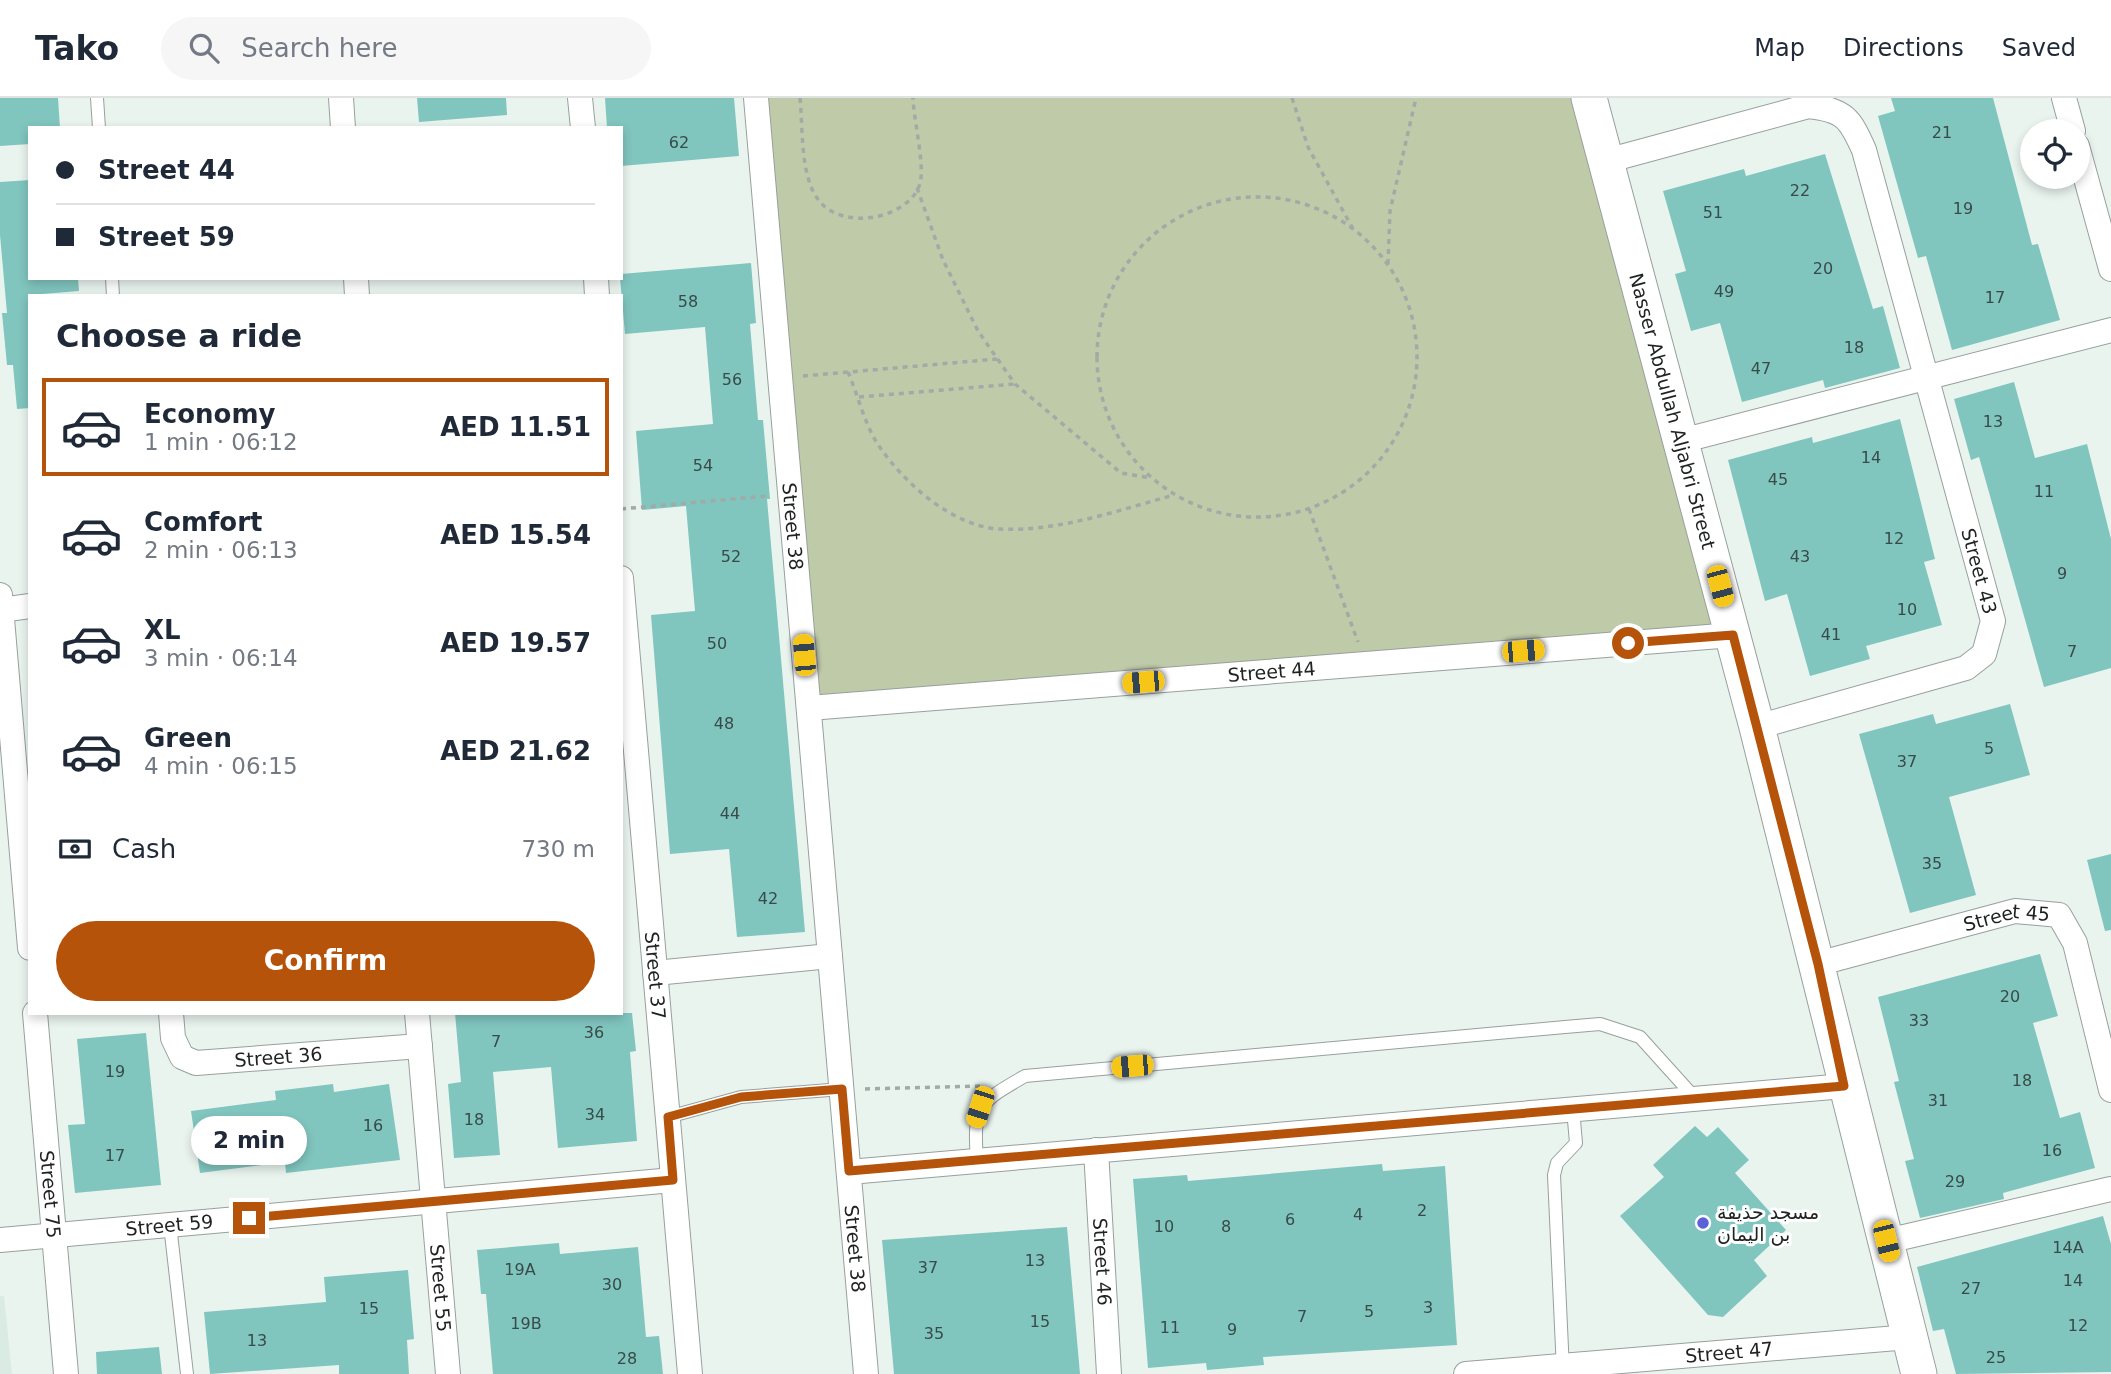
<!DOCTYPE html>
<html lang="en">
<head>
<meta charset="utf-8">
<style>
  :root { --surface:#fff; --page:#f6f6f7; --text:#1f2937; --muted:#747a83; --line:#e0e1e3; --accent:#b45309 }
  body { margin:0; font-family:"DejaVu Sans",Cairo,sans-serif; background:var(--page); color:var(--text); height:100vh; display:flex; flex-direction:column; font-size:26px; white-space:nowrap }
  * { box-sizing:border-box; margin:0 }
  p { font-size:23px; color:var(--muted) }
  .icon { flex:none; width:38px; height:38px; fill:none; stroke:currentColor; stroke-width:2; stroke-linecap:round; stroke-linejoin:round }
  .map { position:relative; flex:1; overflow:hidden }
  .side { position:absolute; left:28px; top:196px; width:595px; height:721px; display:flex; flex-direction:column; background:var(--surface); border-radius:0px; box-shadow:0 4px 10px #0003 }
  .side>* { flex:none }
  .top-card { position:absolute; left:28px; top:28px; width:595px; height:154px; border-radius:0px; box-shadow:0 4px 10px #0003; display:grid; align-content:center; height:154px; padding:0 28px; background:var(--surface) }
  .controls { position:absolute; left:2020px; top:21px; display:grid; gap:14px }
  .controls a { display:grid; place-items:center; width:70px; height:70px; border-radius:50%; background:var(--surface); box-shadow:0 4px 10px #0003; font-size:35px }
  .end { position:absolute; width:32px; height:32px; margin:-16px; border:9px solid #b45309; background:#fff; box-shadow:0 0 0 4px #fff }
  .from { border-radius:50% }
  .bubble { position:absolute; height:49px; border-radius:24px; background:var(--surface); box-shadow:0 4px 10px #0003; font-size:23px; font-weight:700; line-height:49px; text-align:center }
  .car { position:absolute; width:21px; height:42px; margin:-21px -10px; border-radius:9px; box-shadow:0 0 5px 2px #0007; background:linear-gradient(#f5c518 24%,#345 0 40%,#f5c518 0 76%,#345 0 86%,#f5c518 0) }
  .top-card b { display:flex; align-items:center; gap:24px; height:66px; font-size:26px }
  .top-card b+b { border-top:2px solid var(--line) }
  .top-card i { width:18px; height:18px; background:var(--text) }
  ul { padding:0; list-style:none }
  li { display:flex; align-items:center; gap:21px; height:98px; margin:0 14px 10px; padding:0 14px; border:4px solid transparent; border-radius:0px }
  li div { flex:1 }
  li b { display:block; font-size:26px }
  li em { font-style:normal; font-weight:700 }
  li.on { border-color:var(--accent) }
  li>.icon { width:63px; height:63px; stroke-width:1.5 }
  h2 { padding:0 28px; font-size:32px; line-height:84px }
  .pay { display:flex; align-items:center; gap:18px; height:77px; padding:0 28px; font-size:26px }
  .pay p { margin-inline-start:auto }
  .cta { display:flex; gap:14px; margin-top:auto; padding:14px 28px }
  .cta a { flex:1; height:80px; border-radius:42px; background:var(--accent); color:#fff; font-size:28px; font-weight:700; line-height:80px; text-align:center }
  header { display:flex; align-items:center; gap:42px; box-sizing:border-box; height:98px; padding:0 35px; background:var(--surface); border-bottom:2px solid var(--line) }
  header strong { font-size:33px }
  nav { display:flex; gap:38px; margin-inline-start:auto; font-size:24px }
  .search { width:490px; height:63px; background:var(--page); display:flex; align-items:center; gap:18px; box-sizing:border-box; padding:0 24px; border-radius:38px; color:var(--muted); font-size:26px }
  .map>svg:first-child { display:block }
  .built { fill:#d9ebe3 }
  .green { fill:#bfcaa8 }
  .building { fill:#81c5bf }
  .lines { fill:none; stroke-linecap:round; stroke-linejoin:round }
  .lane-casing { stroke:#97a09c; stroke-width:14 }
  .street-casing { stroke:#97a09c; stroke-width:26 }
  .secondary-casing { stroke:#97a09c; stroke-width:37 }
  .path { stroke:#a2aaa6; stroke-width:3.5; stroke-dasharray:5 5; stroke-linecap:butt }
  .lane { stroke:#fff; stroke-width:12 }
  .street { stroke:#fff; stroke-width:24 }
  .secondary { stroke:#fff; stroke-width:35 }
  .route { stroke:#b45309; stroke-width:9 }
  .poi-dot { fill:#5e60d8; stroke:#fdfffe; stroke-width:2.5 }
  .labels { text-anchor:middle; stroke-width:6; stroke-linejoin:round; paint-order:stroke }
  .number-label { font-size:16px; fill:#384b48 }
  .street-label { font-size:19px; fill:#1f2220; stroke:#fdfffe }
  .poi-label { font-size:19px; fill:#1f2220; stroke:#fdfffe; text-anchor:start }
</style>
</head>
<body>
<header>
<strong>Tako</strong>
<div class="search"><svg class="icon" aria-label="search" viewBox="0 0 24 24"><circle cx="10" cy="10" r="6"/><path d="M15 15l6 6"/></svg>Search here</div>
<nav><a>Map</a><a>Directions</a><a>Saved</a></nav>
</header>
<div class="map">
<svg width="2111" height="1276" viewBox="0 0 2111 1276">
  <rect width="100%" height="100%" fill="#eaf4ef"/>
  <!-- built -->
  <path class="built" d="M 0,1198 L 4,1198 L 12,1276 L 0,1276 Z"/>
  <!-- green -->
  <path class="green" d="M 756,0 L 1588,0 L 1733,537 L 809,610 Z"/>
  <!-- building -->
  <path class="building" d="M 0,0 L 58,0 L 60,30 L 30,30 L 30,46 L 0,48 Z
    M 417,0 L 506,0 L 507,17 L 419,24 Z
    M 605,0 L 734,0 L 739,58 L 621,68 L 621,30 L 607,30 Z
    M 1891,0 L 1993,0 L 2032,147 L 2038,146 L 2060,222 L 1952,252 L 1926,158 L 1918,160 L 1878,18 L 1895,13 Z
    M 1825,56 L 1873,211 L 1883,208 L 1900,270 L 1825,290 L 1823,282 L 1742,304 L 1720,225 L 1691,233 L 1675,176 L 1686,173 L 1663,93 L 1744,71 L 1746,78 Z
    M 30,82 L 30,180 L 78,180 L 79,193 L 30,197 L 30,310 L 17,311 L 13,267 L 7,267 L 2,215 L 7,215 L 0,137 L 0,84 Z
    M 751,165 L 756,225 L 750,226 L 758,322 L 763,322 L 770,401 L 767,401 L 805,834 L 737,839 L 729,751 L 670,756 L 651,517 L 695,513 L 686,408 L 642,412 L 636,333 L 713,326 L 705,229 L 625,236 L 620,180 L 621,176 Z
    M 2014,284 L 2035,360 L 2087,346 L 2111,441 L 2111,570 L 2044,589 L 1979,359 L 1971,362 L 1954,301 Z
    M 1900,321 L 1935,461 L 1924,464 L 1942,527 L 1866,548 L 1870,561 L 1810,578 L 1787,496 L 1765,503 L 1728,362 L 1812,339 L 1813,345 Z
    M 2010,606 L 2030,677 L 1949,699 L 1976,797 L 1910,815 L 1859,636 L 1933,616 L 1936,626 Z
    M 2111,756 L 2111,832 L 2105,833 L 2087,762 Z
    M 2040,856 L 2058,918 L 2033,925 L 2060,1020 L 2080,1014 L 2095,1070 L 2003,1095 L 2004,1101 L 1920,1120 L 1905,1063 L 1914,1061 L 1894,984 L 1899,983 L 1878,899 Z
    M 455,915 L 632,915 L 636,953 L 630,954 L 637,1043 L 558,1050 L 551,969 L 493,974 L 500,1057 L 454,1060 L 448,986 L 461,984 Z
    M 146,935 L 161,1087 L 75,1095 L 68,1027 L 85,1026 L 77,941 Z
    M 333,986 L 334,994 L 389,986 L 400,1062 L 286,1075 L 285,1064 L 200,1075 L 191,1013 L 276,1002 L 275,993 Z
    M 1695,1028 L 1707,1039 L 1718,1029 L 1749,1062 L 1735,1075 L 1786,1132 L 1754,1162 L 1767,1178 L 1723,1219 L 1708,1217 L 1620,1118 L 1664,1079 L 1653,1067 Z
    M 1382,1066 L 1383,1073 L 1445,1068 L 1457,1247 L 1263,1259 L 1264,1267 L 1207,1272 L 1206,1265 L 1148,1270 L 1133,1081 L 1187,1077 L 1188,1083 Z
    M 2103,1118 L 2111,1146 L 2111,1274 L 1956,1276 L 1944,1231 L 1933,1233 L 1917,1169 Z
    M 1067,1129 L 1080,1276 L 894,1276 L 882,1142 Z
    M 559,1145 L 560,1156 L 638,1149 L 646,1239 L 659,1238 L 663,1276 L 493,1276 L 486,1196 L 481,1196 L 477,1152 Z
    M 408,1172 L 414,1241 L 407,1242 L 409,1276 L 339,1276 L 339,1267 L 210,1276 L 204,1214 L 326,1204 L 324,1179 Z
    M 159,1249 L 162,1276 L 97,1276 L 96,1254 Z"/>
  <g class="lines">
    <defs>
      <path id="lane" d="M 97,0 L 99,30
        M 112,180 L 113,198
        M 668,1019 L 741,999 L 842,991
        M 977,1063 C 973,1008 978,1005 1025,978 L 1565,929 L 1600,926 L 1640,939 L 1695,1000
        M 170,1127 L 187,1276
        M 1563,1272 L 1554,1077 L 1557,1065 L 1576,1045 L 1573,1011"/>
      <g id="street">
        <path d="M 341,0 L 343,30"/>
        <path d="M 580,0 L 583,30"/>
        <path id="s1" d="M 756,0 L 866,1276"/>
        <path d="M 2064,0 L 2073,33"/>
        <path d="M 2077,48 L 2111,171"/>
        <path id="s2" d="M 1606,63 L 1809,8 C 1844,12 1850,20 1864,52 L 1993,523 L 1984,556 L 1966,570 L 1757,629"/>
        <path d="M 356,180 L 357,198"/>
        <path d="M 596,180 L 597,198"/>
        <path d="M 1681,343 L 2111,232"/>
        <path id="s3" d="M 621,480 L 690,1276"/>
        <path d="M 0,497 L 30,850"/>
        <path d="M 0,512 L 30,508"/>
        <path id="s4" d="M 809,610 L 1733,537"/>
        <path id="s5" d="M 1817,866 L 2015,813 L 2059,817 L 2075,845 L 2111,992"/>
        <path d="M 655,875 L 830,858"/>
        <path id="s6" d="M 35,915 L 66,1276"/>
        <path id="s7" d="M 171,915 L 173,940 L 182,959 L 196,965 L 420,948"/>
        <path id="s8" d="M 417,915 L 448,1276"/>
        <path id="s9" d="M 1096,1052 L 1109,1276"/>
        <path d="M 849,1074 L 1844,988"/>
        <path id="s10" d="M 0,1142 L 673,1082"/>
        <path d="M 1887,1143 L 2111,1091"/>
        <path id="s11" d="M 1466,1276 L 1909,1239"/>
      </g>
      <g id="secondary">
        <path id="s12" d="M 1589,0 L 1757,629 L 1919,1276"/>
      </g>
    </defs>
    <!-- lane casing -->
    <use href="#lane" class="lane-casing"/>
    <!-- street casing -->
    <use href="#street" class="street-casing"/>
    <!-- secondary casing -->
    <use href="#secondary" class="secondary-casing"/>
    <!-- path -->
    <path class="path" d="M 800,0 C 803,30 800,75 817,100 C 842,137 917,119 921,80 C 923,59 914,23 913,0
      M 1292,0 L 1308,49 L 1353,131
      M 917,90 L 943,162 L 978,233 L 1015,286 L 1121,375 L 1151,380
      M1097 259a160 160 0 1 1 320 0a160 160 0 1 1-320 0Z
      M 1388,166 L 1390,113 L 1416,0
      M 848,274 C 858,297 865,328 879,348 C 904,385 953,429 1000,431 C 1058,434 1119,412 1174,397
      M 803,278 L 997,261
      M 859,299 L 1015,286
      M 621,411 L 767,398
      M 1309,411 L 1358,544
      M 865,991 L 980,988"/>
    <!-- lane -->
    <use href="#lane" class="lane"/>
    <!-- street -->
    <use href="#street" class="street"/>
    <!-- secondary -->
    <use href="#secondary" class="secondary"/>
  </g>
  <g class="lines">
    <!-- route -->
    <path class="route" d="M 249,1120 L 673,1082 L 668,1019 L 741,999 L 842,991 L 849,1073 L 1844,988 L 1818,866 L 1733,537 L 1628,545"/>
  </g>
  <!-- markers -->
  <circle class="poi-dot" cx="1703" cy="1125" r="7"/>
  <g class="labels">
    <!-- number labels -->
    <g class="number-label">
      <text x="1942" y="40">21</text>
      <text x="679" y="50">62</text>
      <text x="1800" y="98">22</text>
      <text x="1963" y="116">19</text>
      <text x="1713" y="120">51</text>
      <text x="1823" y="176">20</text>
      <text x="1724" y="199">49</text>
      <text x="1995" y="205">17</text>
      <text x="688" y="209">58</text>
      <text x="1854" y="255">18</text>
      <text x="1761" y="276">47</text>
      <text x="732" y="287">56</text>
      <text x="1993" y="329">13</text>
      <text x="1871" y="365">14</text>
      <text x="703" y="373">54</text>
      <text x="1778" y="387">45</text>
      <text x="2044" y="399">11</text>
      <text x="1894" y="446">12</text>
      <text x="731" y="464">52</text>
      <text x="1800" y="464">43</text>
      <text x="2062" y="481">9</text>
      <text x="1907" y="517">10</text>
      <text x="1831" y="542">41</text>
      <text x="717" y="551">50</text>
      <text x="2072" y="559">7</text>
      <text x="724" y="631">48</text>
      <text x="1989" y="656">5</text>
      <text x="1907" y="669">37</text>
      <text x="730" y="721">44</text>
      <text x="1932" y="771">35</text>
      <text x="768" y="806">42</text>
      <text x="2010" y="904">20</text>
      <text x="1919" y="928">33</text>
      <text x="594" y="940">36</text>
      <text x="496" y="949">7</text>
      <text x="115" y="979">19</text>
      <text x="2022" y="988">18</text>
      <text x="1938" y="1008">31</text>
      <text x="595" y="1022">34</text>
      <text x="474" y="1027">18</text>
      <text x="373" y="1033">16</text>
      <text x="2052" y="1058">16</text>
      <text x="115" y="1063">17</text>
      <text x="1955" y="1089">29</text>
      <text x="1422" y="1118">2</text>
      <text x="1358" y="1122">4</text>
      <text x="1290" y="1127">6</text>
      <text x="1164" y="1134">10</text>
      <text x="1226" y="1134">8</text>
      <text x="2068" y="1155">14A</text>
      <text x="1035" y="1168">13</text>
      <text x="928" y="1175">37</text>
      <text x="520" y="1177">19A</text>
      <text x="2073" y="1188">14</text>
      <text x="612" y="1192">30</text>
      <text x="1971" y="1196">27</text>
      <text x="1428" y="1215">3</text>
      <text x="369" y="1216">15</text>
      <text x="1369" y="1219">5</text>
      <text x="1302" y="1224">7</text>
      <text x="1040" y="1229">15</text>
      <text x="526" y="1231">19B</text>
      <text x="2078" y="1233">12</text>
      <text x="1170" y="1235">11</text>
      <text x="1232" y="1237">9</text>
      <text x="934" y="1241">35</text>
      <text x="257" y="1248">13</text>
      <text x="1996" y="1265">25</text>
      <text x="627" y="1266">28</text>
    </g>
    <!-- street labels -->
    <g class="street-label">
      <text dy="7" stroke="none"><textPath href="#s12" startOffset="324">Nasser Abdullah Aljabri Street</textPath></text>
      <text dy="7" stroke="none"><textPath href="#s1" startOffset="430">Street 38</textPath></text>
      <text dy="7" stroke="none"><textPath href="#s2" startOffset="723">Street 43</textPath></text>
      <text dy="7" stroke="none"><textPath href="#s4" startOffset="464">Street 44</textPath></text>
      <text dy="7" stroke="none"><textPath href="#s5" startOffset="196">Street 45</textPath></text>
      <text dy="7" stroke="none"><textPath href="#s3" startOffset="399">Street 37</textPath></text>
      <text dy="7" stroke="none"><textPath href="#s7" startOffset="144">Street 36</textPath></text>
      <text dy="7" stroke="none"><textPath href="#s6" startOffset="182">Street 75</textPath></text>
      <text dy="7" stroke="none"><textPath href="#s10" startOffset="170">Street 59</textPath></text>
      <text dy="7" stroke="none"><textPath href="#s1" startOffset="1155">Street 38</textPath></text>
      <text dy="7" stroke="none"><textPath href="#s9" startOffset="112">Street 46</textPath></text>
      <text dy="7" stroke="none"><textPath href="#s8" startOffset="276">Street 55</textPath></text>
      <text dy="7" stroke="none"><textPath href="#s11" startOffset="264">Street 47</textPath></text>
    </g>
    <!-- poi labels -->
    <g class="poi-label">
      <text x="1717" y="1121">مسجد حذيفة<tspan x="1717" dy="22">بن اليمان</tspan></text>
    </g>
  </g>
</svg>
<div class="controls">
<a><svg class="icon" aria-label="locate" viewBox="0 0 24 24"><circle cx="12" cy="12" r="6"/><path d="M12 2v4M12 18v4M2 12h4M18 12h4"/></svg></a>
</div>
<i class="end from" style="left:1628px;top:545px"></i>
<i class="end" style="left:249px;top:1120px"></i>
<div class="bubble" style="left:191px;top:1018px;width:116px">2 min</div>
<i class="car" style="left:1720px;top:488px;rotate:165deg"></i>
<i class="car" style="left:1523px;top:553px;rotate:85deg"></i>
<i class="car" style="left:804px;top:557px;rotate:355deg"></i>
<i class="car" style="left:1143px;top:584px;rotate:265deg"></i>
<i class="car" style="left:1132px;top:968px;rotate:265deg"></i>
<i class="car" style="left:980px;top:1009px;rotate:198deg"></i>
<i class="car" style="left:1886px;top:1143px;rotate:166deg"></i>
<div class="top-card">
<b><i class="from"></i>Street 44</b>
<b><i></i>Street 59</b>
</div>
<section class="side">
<h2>Choose a ride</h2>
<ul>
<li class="on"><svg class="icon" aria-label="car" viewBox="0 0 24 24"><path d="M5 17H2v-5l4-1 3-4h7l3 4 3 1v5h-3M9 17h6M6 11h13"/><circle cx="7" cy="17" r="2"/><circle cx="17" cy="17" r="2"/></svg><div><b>Economy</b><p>1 min · 06:12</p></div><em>AED 11.51</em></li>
<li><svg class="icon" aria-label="car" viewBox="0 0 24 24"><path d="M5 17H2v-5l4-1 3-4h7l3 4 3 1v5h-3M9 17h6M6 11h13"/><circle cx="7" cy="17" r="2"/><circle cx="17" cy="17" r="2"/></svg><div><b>Comfort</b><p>2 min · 06:13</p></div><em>AED 15.54</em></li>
<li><svg class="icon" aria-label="car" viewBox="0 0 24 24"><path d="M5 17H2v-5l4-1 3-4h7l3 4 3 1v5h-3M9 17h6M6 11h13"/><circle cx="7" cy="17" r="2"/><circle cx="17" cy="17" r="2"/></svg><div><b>XL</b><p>3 min · 06:14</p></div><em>AED 19.57</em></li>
<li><svg class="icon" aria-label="car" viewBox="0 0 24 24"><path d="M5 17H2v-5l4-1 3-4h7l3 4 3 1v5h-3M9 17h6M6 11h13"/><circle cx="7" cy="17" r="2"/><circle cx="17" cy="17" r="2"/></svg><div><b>Green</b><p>4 min · 06:15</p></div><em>AED 21.62</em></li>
</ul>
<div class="pay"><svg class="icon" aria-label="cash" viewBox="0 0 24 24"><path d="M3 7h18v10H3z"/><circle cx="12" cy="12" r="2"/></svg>Cash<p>730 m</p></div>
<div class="cta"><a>Confirm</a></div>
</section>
</div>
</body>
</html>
